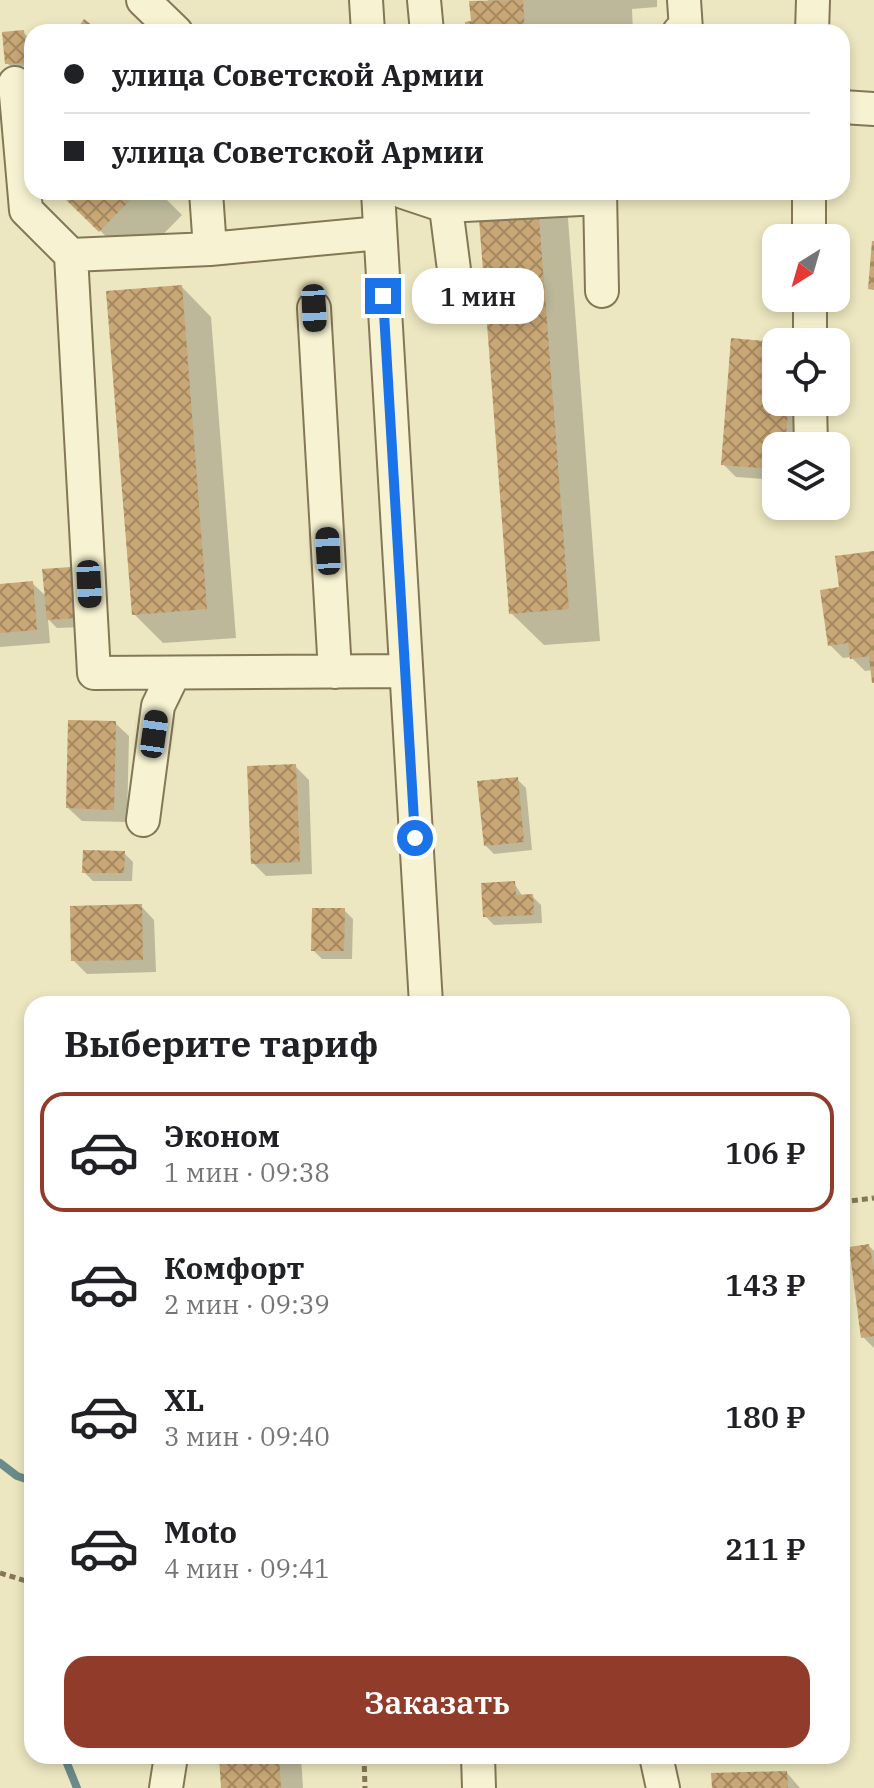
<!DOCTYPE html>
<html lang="ru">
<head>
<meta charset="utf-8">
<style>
  :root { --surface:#fff; --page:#f2f2f2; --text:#202124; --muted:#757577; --line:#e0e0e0; --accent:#913b2a }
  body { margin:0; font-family:"IBM Plex Serif",serif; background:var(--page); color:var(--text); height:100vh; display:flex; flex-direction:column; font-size:30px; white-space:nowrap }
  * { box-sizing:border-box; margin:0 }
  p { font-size:26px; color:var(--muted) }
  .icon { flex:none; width:44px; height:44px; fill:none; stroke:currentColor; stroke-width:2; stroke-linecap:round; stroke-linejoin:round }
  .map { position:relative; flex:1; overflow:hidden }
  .side { position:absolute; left:24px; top:996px; width:826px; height:768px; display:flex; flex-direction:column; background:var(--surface); border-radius:24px; box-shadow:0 4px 12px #0003 }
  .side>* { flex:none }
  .guide { position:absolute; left:24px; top:24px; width:826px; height:176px; border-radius:24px; box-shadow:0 4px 12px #0003; display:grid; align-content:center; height:176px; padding:0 40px; background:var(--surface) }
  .needle { width:52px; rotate:217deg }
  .fabs { position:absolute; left:762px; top:224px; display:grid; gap:16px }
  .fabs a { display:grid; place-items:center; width:88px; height:88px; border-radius:16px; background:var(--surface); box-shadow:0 4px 12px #0003; font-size:40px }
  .end { position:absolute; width:36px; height:36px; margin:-18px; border:10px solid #1a73e8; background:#fff; box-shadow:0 0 0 4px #fff }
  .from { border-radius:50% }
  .bubble { position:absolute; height:56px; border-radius:24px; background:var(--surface); box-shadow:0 4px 12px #0003; font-size:26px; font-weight:600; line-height:56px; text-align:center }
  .car { position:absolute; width:24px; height:48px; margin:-24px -12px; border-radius:10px; box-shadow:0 0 6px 2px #0007; background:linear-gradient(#222 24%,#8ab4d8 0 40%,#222 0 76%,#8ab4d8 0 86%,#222 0) }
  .guide b { display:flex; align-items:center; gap:28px; height:76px; font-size:30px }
  .guide b+b { border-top:2px solid var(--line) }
  .guide i { width:20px; height:20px; background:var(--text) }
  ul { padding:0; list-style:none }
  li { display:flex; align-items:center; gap:24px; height:120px; margin:0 16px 12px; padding:0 24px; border:4px solid transparent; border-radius:24px }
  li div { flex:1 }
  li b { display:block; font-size:30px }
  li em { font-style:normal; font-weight:600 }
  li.selected { border-color:var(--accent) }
  li>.icon { width:72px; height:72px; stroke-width:1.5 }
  h2 { padding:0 40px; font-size:36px; line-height:96px }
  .button { display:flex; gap:16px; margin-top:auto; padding:16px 40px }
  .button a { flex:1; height:92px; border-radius:24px; background:var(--accent); color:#fff; font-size:32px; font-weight:600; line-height:92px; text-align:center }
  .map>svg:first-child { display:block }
  .shadow { fill:#0003 }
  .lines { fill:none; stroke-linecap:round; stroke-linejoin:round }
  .stream { stroke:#6a8b89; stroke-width:8 }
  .building { fill:url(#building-cross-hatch) }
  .minor-casing { stroke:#847758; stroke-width:36 }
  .path { stroke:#847758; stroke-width:5; stroke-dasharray:6 4; stroke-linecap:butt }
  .minor { stroke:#f7f3d2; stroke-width:32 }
  .route { stroke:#1a73e8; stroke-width:10 }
</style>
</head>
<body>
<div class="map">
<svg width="874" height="1788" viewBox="0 0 874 1788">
  <defs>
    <pattern id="building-cross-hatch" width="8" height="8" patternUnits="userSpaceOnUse" patternTransform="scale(2)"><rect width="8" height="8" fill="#c9a776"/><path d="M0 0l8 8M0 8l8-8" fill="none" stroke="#a48860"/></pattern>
  </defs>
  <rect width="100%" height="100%" fill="#ece7c0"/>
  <!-- shadow -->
  <path class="shadow" d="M 657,0 L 657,7 L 632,9 L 633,32 L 575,32 L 570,27 L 554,28 L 554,32 L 467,32 L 488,0 Z
    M 23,32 L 27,36 L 30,66 L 11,67 L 7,63 Z
    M 66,192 L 159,192 L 182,215 L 134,264 L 64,195 Z
    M 479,192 L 566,192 L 600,641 L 544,645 L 511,613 Z
    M 182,287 L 211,317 L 236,638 L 163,643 L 134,614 Z
    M 776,344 L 776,402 L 803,402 L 799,446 L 776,446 L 776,480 L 736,477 L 723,464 Z
    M 874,553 L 874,679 L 872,670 L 865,671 L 851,657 L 843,658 L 830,645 L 842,589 Z
    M 70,569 L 79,578 L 83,627 L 57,628 L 48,619 L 50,643 L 0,647 L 0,586 L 32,583 L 47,597 Z
    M 115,723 L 129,736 L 127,822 L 82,821 L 68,808 Z
    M 295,766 L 309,780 L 312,874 L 266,876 L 253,863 Z
    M 517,779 L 526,788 L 532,850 L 494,854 L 485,845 Z
    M 124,853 L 133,862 L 132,881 L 93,881 L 84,872 Z
    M 514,883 L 523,897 L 532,896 L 541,905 L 542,923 L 494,925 L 485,916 Z
    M 141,906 L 154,920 L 156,972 L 87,974 L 73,960 Z
    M 344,910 L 353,919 L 352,959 L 322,959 L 313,950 Z
    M 869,1246 L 874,1251 L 874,1348 L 863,1337 Z
    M 221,1756 L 301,1756 L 303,1788 L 223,1788 Z
    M 787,1773 L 800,1788 L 714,1788 Z"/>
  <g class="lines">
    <!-- stream -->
    <path class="stream" d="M 0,1463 L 17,1476 L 32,1481
      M 64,1756 L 77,1788"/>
  </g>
  <!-- building -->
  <path class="building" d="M 523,0 L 525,32 L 465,32 L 465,22 L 471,21 L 469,1 Z
    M 84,19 L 101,32 L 75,32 Z
    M 24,30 L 27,63 L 5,64 L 2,32 Z
    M 63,192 L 138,192 L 99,232 L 61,195 Z
    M 477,192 L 537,192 L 569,609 L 509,614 Z
    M 872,241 L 874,241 L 874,290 L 868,289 Z
    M 182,285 L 207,609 L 132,615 L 106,291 Z
    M 731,338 L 776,342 L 776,402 L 789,402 L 785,446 L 776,446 L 776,469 L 721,465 Z
    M 874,551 L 874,683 L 872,683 L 869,656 L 850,659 L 848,643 L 828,646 L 820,590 L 839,587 L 835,556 Z
    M 71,567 L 75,618 L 47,620 L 42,569 Z
    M 33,581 L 37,630 L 0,633 L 0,584 Z
    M 68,720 L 116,721 L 114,810 L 66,808 Z
    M 296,764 L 300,862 L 251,864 L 247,766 Z
    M 518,777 L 524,842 L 484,846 L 477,781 Z
    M 83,850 L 125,851 L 124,873 L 82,873 Z
    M 515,881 L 516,895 L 533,894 L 534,915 L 483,917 L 481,883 Z
    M 142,904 L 143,960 L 71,961 L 70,906 Z
    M 312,908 L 345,908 L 344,951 L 311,951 Z
    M 70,997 L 102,997 L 102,1004 L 70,1004 Z
    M 869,1244 L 874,1269 L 874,1336 L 861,1338 L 849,1247 Z
    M 219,1756 L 279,1756 L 281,1788 L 221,1788 Z
    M 787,1771 L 788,1788 L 712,1788 L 711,1773 Z"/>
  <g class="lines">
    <defs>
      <path id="minor" d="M 143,0 L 176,32
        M 366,0 L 368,32
        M 424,0 L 427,32
        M 679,32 L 686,30 L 684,0
        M 812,32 L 813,0
        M 15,83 L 26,210 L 71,255 L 210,249
        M 842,107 L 874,109
        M 206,192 L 210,249 L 380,233
        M 378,192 L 426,1004
        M 403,192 L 445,206 L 600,198
        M 444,192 L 458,301
        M 600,192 L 602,291
        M 809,192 L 809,238
        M 71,255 L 94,673 L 405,671
        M 810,298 L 810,342
        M 314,308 L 335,672
        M 810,402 L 811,446
        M 143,820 L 158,706 L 174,673
        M 478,1756 L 479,1788
        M 656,1756 L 663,1788
        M 166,1788 L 171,1756"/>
    </defs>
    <!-- minor casing -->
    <use href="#minor" class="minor-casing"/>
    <!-- path -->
    <path class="path" d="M 842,1202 L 874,1198
      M 0,1573 L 26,1581 L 32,1589
      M 364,1756 L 365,1788"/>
    <!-- minor -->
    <use href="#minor" class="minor"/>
  </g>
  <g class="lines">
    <!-- route -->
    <path class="route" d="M 383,296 L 415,838"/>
  </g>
</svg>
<div class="fabs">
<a><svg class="needle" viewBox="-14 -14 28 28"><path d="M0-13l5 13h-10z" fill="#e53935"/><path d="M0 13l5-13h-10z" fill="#757577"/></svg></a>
<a><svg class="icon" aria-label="locate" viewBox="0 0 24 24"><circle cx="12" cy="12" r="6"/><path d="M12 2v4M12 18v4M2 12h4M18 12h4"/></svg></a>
<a><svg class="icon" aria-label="layers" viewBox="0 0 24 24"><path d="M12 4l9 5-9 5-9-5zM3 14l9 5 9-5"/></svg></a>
</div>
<i class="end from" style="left:415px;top:838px"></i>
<i class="end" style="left:383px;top:296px"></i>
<div class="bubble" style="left:412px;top:268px;width:132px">1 мин</div>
<i class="car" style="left:314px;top:308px;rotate:177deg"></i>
<i class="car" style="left:328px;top:551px;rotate:357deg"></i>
<i class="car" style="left:89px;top:584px;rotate:177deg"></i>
<i class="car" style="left:154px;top:734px;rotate:8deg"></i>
<div class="guide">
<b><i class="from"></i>улица Советской Армии</b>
<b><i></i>улица Советской Армии</b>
</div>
<section class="side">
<h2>Выберите тариф</h2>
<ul>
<li class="selected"><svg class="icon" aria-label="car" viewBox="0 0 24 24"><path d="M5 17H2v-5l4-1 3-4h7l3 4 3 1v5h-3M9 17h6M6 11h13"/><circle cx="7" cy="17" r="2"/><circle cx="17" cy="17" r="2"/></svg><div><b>Эконом</b><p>1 мин · 09:38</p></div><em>106 ₽</em></li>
<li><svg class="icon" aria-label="car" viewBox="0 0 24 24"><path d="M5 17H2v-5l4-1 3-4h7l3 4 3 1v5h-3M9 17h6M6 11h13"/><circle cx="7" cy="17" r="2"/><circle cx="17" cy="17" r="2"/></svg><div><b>Комфорт</b><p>2 мин · 09:39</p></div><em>143 ₽</em></li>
<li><svg class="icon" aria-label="car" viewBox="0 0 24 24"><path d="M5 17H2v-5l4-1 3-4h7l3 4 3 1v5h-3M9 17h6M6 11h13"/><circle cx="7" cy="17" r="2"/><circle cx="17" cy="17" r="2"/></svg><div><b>XL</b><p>3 мин · 09:40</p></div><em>180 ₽</em></li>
<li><svg class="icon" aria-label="car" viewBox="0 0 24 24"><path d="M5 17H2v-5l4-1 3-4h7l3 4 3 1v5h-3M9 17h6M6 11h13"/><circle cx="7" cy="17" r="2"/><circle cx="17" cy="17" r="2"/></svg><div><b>Moto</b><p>4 мин · 09:41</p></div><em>211 ₽</em></li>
</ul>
<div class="button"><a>Заказать</a></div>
</section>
</div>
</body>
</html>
